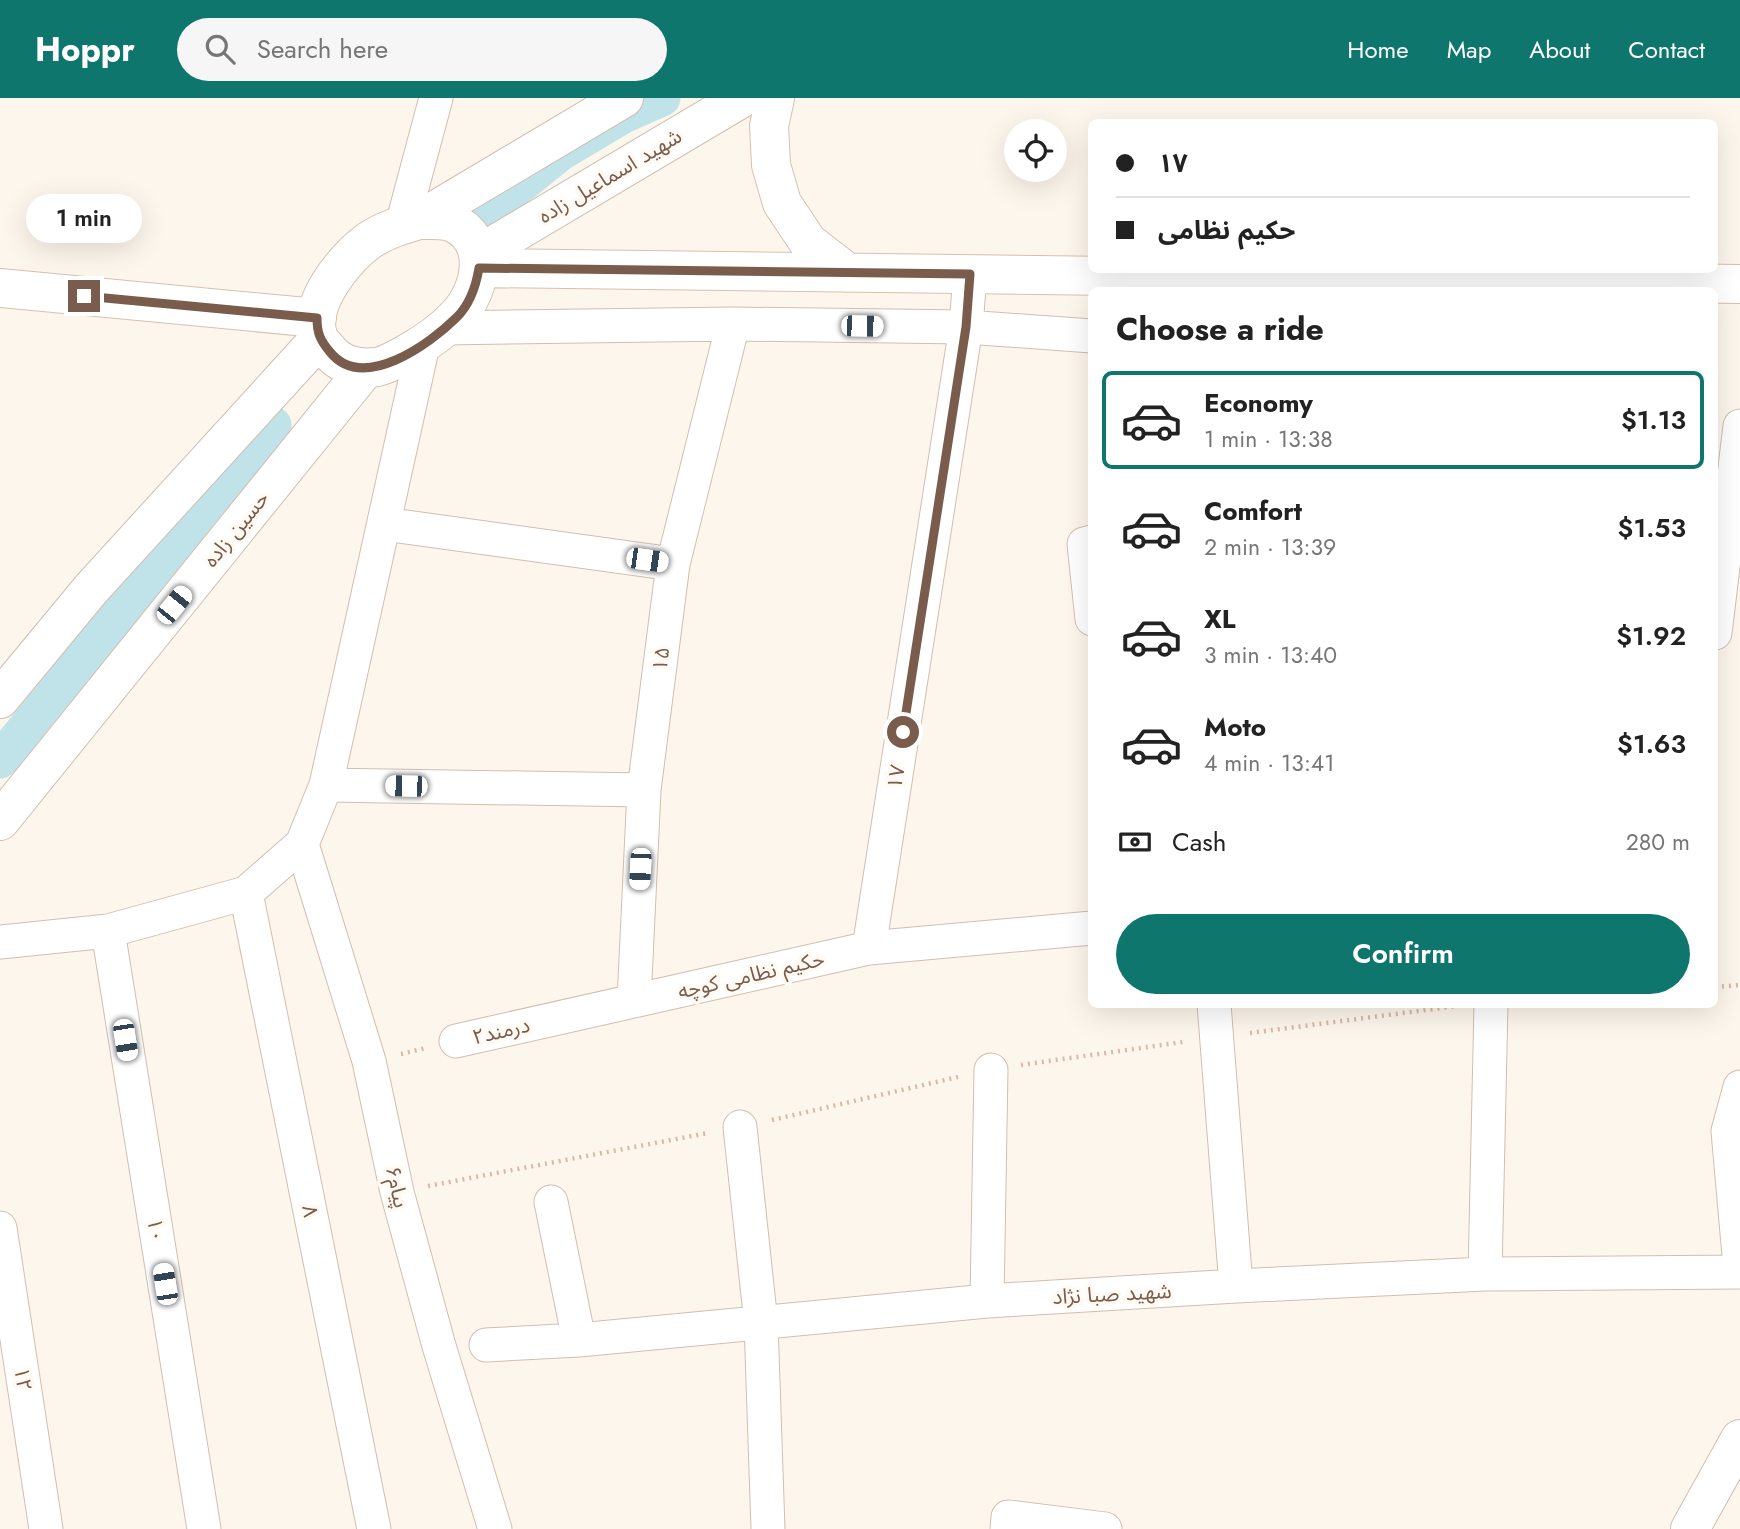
<!DOCTYPE html>
<html lang="en">
<head>
<meta charset="utf-8">
<style>
  :root { --surface:#fff; --page:#f6f6f6; --text:#222; --muted:#767676; --line:#e0e0e0; --accent:#0f766e }
  body { margin:0; font-family:Jost,"Noto Sans Arabic",sans-serif; background:var(--page); color:var(--text); height:100vh; display:flex; flex-direction:column; font-size:26px; white-space:nowrap }
  * { box-sizing:border-box; margin:0 }
  p { font-size:23px; color:var(--muted) }
  .icon { flex:none; width:38px; height:38px; fill:none; stroke:currentColor; stroke-width:2; stroke-linecap:round; stroke-linejoin:round }
  .map { position:relative; flex:1; overflow:hidden }
  .sheet { position:absolute; left:1088px; top:189px; width:630px; height:721px; display:flex; flex-direction:column; background:var(--surface); border-radius:10px; box-shadow:0 7px 28px #0002 }
  .sheet>* { flex:none }
  .banner { position:absolute; left:1088px; top:21px; width:630px; height:154px; border-radius:10px; box-shadow:0 7px 28px #0002; display:grid; align-content:center; height:154px; padding:0 28px; background:var(--surface) }
  .fabs { position:absolute; left:1004px; top:21px; display:grid; gap:14px }
  .fabs a { display:grid; place-items:center; width:63px; height:63px; border-radius:50%; background:var(--surface); box-shadow:0 7px 28px #0002; font-size:35px }
  .end { position:absolute; width:32px; height:32px; margin:-16px; border:9px solid #7a5c4d; background:#fff; box-shadow:0 0 0 4px #fff }
  .from { border-radius:50% }
  .bubble { position:absolute; height:49px; border-radius:24px; background:var(--surface); box-shadow:0 7px 28px #0002; font-size:23px; font-weight:600; line-height:49px; text-align:center }
  .car { position:absolute; width:21px; height:42px; margin:-21px -10px; border-radius:9px; box-shadow:0 0 5px 2px #0007; background:linear-gradient(#fff 24%,#345 0 40%,#fff 0 76%,#345 0 86%,#fff 0) }
  .banner b { display:flex; align-items:center; gap:24px; height:66px; font-size:26px }
  .banner b+b { border-top:2px solid var(--line) }
  .banner i { width:18px; height:18px; background:var(--text) }
  ul { padding:0; list-style:none }
  li { display:flex; align-items:center; gap:21px; height:98px; margin:0 14px 10px; padding:0 14px; border:4px solid transparent; border-radius:10px }
  li div { flex:1 }
  li b { display:block; font-size:26px }
  li em { font-style:normal; font-weight:600 }
  li.current { border-color:var(--accent) }
  li>.icon { width:63px; height:63px; stroke-width:1.5 }
  h2 { padding:0 28px; font-size:32px; line-height:84px }
  .pay { display:flex; align-items:center; gap:18px; height:77px; padding:0 28px; font-size:26px }
  .pay p { margin-inline-start:auto }
  .button { display:flex; gap:14px; margin-top:auto; padding:14px 28px }
  .button a { flex:1; height:80px; border-radius:42px; background:var(--accent); color:#fff; font-size:28px; font-weight:600; line-height:80px; text-align:center }
  header { display:flex; align-items:center; gap:42px; box-sizing:border-box; height:98px; padding:0 35px; background:var(--accent); color:#fff }
  header strong { font-size:33px }
  nav { display:flex; gap:38px; margin-inline-start:auto; font-size:24px }
  .search { width:490px; height:63px; background:var(--page); display:flex; align-items:center; gap:18px; box-sizing:border-box; padding:0 24px; border-radius:38px; color:var(--muted); font-size:26px }
  .map>svg:first-child { display:block }
  .lines { fill:none; stroke-linecap:round; stroke-linejoin:round }
  .canal { stroke:#bfe3e8; stroke-width:37 }
  .minor-casing { stroke:#d1beb0; stroke-width:35 }
  .tertiary-casing { stroke:#d1beb0; stroke-width:40 }
  .secondary-casing { stroke:#d6c0b0; stroke-width:40 }
  .path { stroke:#d9b8a5; stroke-width:4.5; stroke-dasharray:2 5; stroke-linecap:butt }
  .minor { stroke:#fff; stroke-width:33 }
  .tertiary { stroke:#fff; stroke-width:38 }
  .secondary { stroke:#fff; stroke-width:38 }
  .route { stroke:#7a5c4d; stroke-width:9 }
  .labels { text-anchor:middle; stroke-width:7; stroke-linejoin:round; paint-order:stroke }
  .street-label { font-size:21px; fill:#7a5c4d; stroke:#fffaf3 }
</style>
</head>
<body>
<header>
<strong>Hoppr</strong>
<div class="search"><svg class="icon" aria-label="search" viewBox="0 0 24 24"><circle cx="10" cy="10" r="6"/><path d="M15 15l6 6"/></svg>Search here</div>
<nav><a>Home</a><a>Map</a><a>About</a><a>Contact</a></nav>
</header>
<div class="map">
<svg width="1740" height="1431" viewBox="0 0 1740 1431">
  <rect width="100%" height="100%" fill="#fdf6ec"/>
  <g class="lines">
    <!-- canal -->
    <path class="canal" d="M 475,123 L 561,54 L 623,17 L 662,0
      M 0,662 L 273,327"/>
    <defs>
      <path id="minor" d="M 402,127 L 436,0
        M 442,230 L 733,226 L 966,229 L 1092,238
        M 384,426 L 673,466
        M 1092,444 L 1084,446 L 1092,521
        M 1715,535 L 1740,328
        M 326,687 L 644,692
        M 302,746 L 369,963 L 397,1094 L 439,1248 L 495,1431
        M 246,795 L 374,1431
        M 108,833 L 204,1431
        M 0,844 L 108,833 L 246,795 L 302,746 L 326,687 L 423,247
        M 869,850 L 966,229 L 970,176
        M 634,903 L 644,692 L 673,466 L 733,226
        M 1214,906 L 1236,1188
        M 456,943 L 869,850 L 1092,830
        M 1740,989 L 1728,1033 L 1740,1169
        M 740,1029 L 761,1225 L 768,1431
        M 551,1104 L 579,1242
        M 0,1130 L 46,1431
        M 1485,1176 L 1491,906
        M 987,1203 L 991,972
        M 486,1247 L 579,1242 L 987,1203 L 1236,1188 L 1485,1176 L 1740,1174
        M 1007,1431 L 1008,1419 L 1105,1431"/>
      <path id="tertiary" d="M 419,122 L 624,0
        M 479,156 L 742,0
        M 0,601 L 91,491 L 319,241
        M 0,723 L 366,270
        M 1690,1431 L 1740,1341"/>
      <path id="secondary" d="M 775,0 L 769,28 L 771,67 L 782,105 L 808,144 L 848,175
        M 419,122 C 429,122 441,121 451,124 C 492,140 482,192 457,218 C 443,233 424,246 406,256 C 397,261 387,267 377,269 C 359,271 341,268 329,253 C 326,249 321,245 319,240 C 305,208 345,159 370,142 C 385,132 402,127 419,122 Z
        M 479,170 L 1740,186
        M 0,190 L 317,220"/>
    </defs>
    <!-- minor casing -->
    <use href="#minor" class="minor-casing"/>
    <!-- tertiary casing -->
    <use href="#tertiary" class="tertiary-casing"/>
    <!-- secondary casing -->
    <use href="#secondary" class="secondary-casing"/>
    <!-- path -->
    <path class="path" d="M 1715,889 L 1740,887
      M 1250,935 L 1457,908
      M 401,956 L 426,950
      M 1021,967 L 1183,944
      M 772,1022 L 958,979
      M 428,1088 L 708,1035"/>
    <!-- minor -->
    <use href="#minor" class="minor"/>
    <!-- tertiary -->
    <use href="#tertiary" class="tertiary"/>
    <!-- secondary -->
    <use href="#secondary" class="secondary"/>
  </g>
  <g class="lines">
    <!-- route -->
    <path class="route" d="M 84,198 L 317,220 C 317,235 320,242 330,254 C 363,295 430,246 457,219 C 470,206 476,188 479,170 L 970,176 L 966,229 L 903,634"/>
  </g>
  <g class="labels">
    <!-- street labels -->
    <g class="street-label">
      <text transform="translate(610 78) rotate(-31)" y="7">شهید اسماعیل زاده</text>
      <text transform="translate(236 431) rotate(-51)" y="7">حسین زاده</text>
      <text transform="translate(661 561) rotate(-83)" y="7">۱۵</text>
      <text transform="translate(896 679) rotate(-81)" y="7">۱۷</text>
      <text transform="translate(751 877) rotate(-13)" y="7">حکیم نظامی کوچه</text>
      <text transform="translate(501 933) rotate(-13)" y="7">درمند۲</text>
      <text transform="translate(397 1089) rotate(77)" y="7">۶پیام</text>
      <text transform="translate(310 1113) rotate(79)" y="7">۸</text>
      <text transform="translate(156 1132) rotate(81)" y="7">۱۰</text>
      <text transform="translate(1112 1196) rotate(-3)" y="7">شهید صبا نژاد</text>
      <text transform="translate(23 1281) rotate(81)" y="7">۱۲</text>
    </g>
  </g>
</svg>
<div class="fabs">
<a><svg class="icon" aria-label="locate" viewBox="0 0 24 24"><circle cx="12" cy="12" r="6"/><path d="M12 2v4M12 18v4M2 12h4M18 12h4"/></svg></a>
</div>
<i class="end from" style="left:903px;top:634px"></i>
<i class="end" style="left:84px;top:198px"></i>
<div class="bubble" style="left:26px;top:96px;width:116px">1 min</div>
<i class="car" style="left:862px;top:228px;rotate:91deg"></i>
<i class="car" style="left:647px;top:462px;rotate:98deg"></i>
<i class="car" style="left:174px;top:507px;rotate:39deg"></i>
<i class="car" style="left:406px;top:688px;rotate:271deg"></i>
<i class="car" style="left:640px;top:771px;rotate:183deg"></i>
<i class="car" style="left:125px;top:942px;rotate:171deg"></i>
<i class="car" style="left:165px;top:1186px;rotate:351deg"></i>
<div class="banner">
<b><i class="from"></i>۱۷</b>
<b><i></i>حکیم نظامی</b>
</div>
<section class="sheet">
<h2>Choose a ride</h2>
<ul>
<li class="current"><svg class="icon" aria-label="car" viewBox="0 0 24 24"><path d="M5 17H2v-5l4-1 3-4h7l3 4 3 1v5h-3M9 17h6M6 11h13"/><circle cx="7" cy="17" r="2"/><circle cx="17" cy="17" r="2"/></svg><div><b>Economy</b><p>1 min · 13:38</p></div><em>$1.13</em></li>
<li><svg class="icon" aria-label="car" viewBox="0 0 24 24"><path d="M5 17H2v-5l4-1 3-4h7l3 4 3 1v5h-3M9 17h6M6 11h13"/><circle cx="7" cy="17" r="2"/><circle cx="17" cy="17" r="2"/></svg><div><b>Comfort</b><p>2 min · 13:39</p></div><em>$1.53</em></li>
<li><svg class="icon" aria-label="car" viewBox="0 0 24 24"><path d="M5 17H2v-5l4-1 3-4h7l3 4 3 1v5h-3M9 17h6M6 11h13"/><circle cx="7" cy="17" r="2"/><circle cx="17" cy="17" r="2"/></svg><div><b>XL</b><p>3 min · 13:40</p></div><em>$1.92</em></li>
<li><svg class="icon" aria-label="car" viewBox="0 0 24 24"><path d="M5 17H2v-5l4-1 3-4h7l3 4 3 1v5h-3M9 17h6M6 11h13"/><circle cx="7" cy="17" r="2"/><circle cx="17" cy="17" r="2"/></svg><div><b>Moto</b><p>4 min · 13:41</p></div><em>$1.63</em></li>
</ul>
<div class="pay"><svg class="icon" aria-label="cash" viewBox="0 0 24 24"><path d="M3 7h18v10H3z"/><circle cx="12" cy="12" r="2"/></svg>Cash<p>280 m</p></div>
<div class="button"><a>Confirm</a></div>
</section>
</div>
</body>
</html>
